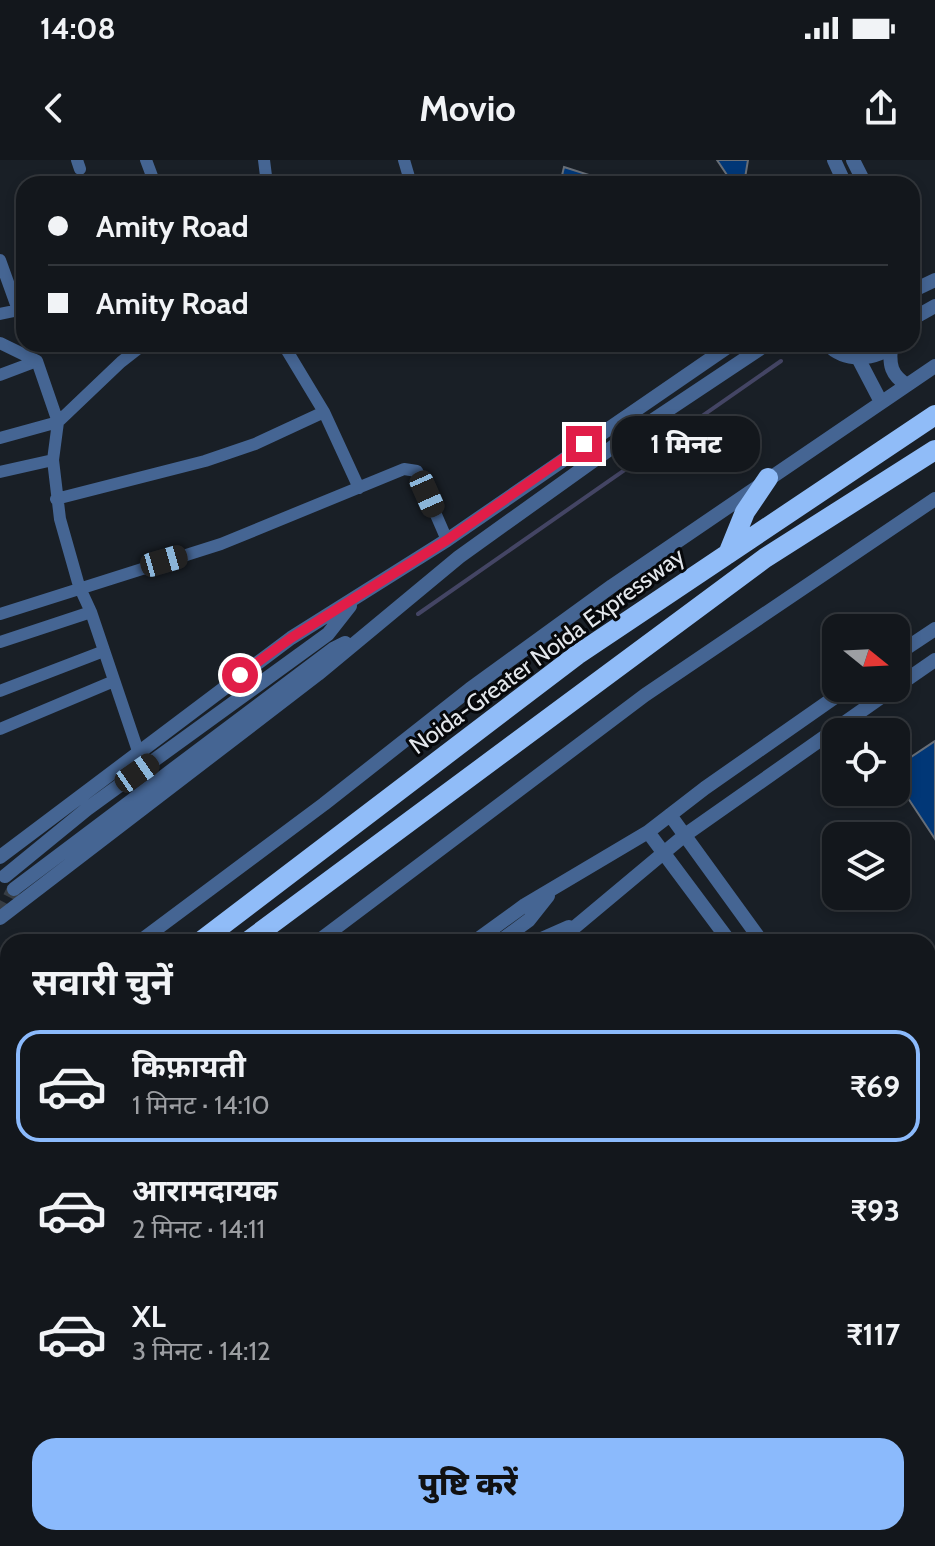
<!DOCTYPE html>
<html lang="hi">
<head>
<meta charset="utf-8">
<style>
  :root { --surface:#13171c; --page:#202429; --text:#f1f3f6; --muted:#9d9fa3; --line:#32363b; --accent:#8bbafc }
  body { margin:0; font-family:Cabin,"Noto Sans Devanagari",sans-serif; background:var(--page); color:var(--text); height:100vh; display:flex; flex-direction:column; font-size:30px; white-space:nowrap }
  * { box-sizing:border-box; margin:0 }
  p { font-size:26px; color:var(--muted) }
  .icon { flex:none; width:44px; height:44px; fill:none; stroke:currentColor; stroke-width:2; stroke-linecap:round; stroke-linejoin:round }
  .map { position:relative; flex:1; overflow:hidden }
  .drawer { position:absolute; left:0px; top:774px; width:936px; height:612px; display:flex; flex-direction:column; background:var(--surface); border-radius:24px 24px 0 0; box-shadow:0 4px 12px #0003,0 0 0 2px var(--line) }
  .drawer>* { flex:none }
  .banner { position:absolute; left:16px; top:16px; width:904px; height:176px; border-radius:24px; box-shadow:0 4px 12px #0003,0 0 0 2px var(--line); display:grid; align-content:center; height:176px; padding:0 32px; background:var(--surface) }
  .needle { width:52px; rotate:108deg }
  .tools { position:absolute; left:822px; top:454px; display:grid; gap:16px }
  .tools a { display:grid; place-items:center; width:88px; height:88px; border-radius:16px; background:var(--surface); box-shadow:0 4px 12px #0003,0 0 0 2px var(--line); font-size:40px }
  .end { position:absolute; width:36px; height:36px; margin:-18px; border:10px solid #e11d48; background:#fff; box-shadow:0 0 0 4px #fff }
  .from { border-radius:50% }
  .bubble { position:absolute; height:56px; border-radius:24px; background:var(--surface); box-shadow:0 4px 12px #0003,0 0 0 2px var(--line); font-size:26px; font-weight:800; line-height:56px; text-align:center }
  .car { position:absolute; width:24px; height:48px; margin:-24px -12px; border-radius:10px; box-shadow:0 0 6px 2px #0007; background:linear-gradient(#222 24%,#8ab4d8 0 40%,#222 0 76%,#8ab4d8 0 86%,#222 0) }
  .banner b { display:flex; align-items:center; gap:28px; height:76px; font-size:30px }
  .banner b+b { border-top:2px solid var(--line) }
  .banner i { width:20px; height:20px; background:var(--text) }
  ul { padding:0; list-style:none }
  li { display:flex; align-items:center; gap:24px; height:112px; margin:0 16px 12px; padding:0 16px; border:4px solid transparent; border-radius:24px }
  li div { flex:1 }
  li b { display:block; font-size:30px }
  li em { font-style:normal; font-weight:800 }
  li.current { border-color:var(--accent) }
  li>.icon { width:72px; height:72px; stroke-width:1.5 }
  h2 { padding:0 32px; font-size:36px; line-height:96px }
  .primary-button { display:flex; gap:16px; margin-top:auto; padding:16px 32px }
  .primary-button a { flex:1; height:92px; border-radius:24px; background:var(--accent); color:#111; font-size:32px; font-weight:800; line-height:92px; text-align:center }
  .status { display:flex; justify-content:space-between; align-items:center; height:56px; padding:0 40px; background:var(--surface); direction:ltr }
  .status svg { height:22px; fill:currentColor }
  header { display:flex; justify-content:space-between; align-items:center; height:104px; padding:0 32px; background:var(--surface); font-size:36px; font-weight:800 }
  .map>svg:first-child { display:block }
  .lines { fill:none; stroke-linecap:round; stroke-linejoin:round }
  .stream { stroke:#444564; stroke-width:4 }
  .building { fill:#013777; stroke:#676e77; stroke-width:2 }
  .tertiary-tunnel { stroke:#373d44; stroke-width:14; stroke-dasharray:14 7; stroke-linecap:butt }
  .minor { stroke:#456593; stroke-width:12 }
  .tertiary { stroke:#456593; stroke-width:14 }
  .trunk { stroke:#90bcf8; stroke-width:20 }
  .route { stroke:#e11d48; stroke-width:10 }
  .labels { text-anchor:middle; stroke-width:6; stroke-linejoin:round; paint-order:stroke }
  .street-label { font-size:24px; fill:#e3e7ec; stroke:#06080b }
</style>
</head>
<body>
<div class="status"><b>14:08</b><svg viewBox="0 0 49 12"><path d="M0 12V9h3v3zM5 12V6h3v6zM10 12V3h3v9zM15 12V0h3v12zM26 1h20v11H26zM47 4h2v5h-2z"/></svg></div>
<header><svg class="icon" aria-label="back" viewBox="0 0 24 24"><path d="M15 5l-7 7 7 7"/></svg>Movio<svg class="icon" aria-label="share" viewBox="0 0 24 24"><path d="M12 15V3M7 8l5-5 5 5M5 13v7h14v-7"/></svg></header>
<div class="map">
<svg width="935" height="1386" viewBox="0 0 935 1386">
  <rect width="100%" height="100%" fill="#191f26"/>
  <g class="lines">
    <!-- stream -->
    <path class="stream" d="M 418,454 L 781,201"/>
  </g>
  <!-- building -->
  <path class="building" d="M 717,0 L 748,0 L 744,24 L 716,24 L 727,15 Z
    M 564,7 L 611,22 L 610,24 L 560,24 Z
    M 935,581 L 935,679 L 896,620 L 896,607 Z"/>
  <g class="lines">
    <!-- tertiary-tunnel -->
    <path class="tertiary-tunnel" d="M 0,756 L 14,729
      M 0,844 L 8,855"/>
    <!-- minor -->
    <path class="minor" d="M 77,0 L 80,9
      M 146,0 L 155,24
      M 264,0 L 267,24
      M 404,0 L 411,24
      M 0,100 L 18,150
      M 0,154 L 24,149
      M 0,183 L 37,201 L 58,262
      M 283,184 L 324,252 L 359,328
      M 0,215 L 37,201
      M 0,278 L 58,262
      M 0,312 L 53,300
      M 56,339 L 205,301 L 255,284 L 324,252
      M 0,454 L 221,384 L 404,309 L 417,311 L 447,380
      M 0,482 L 91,452
      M 0,531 L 104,491
      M 0,569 L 114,521
      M 138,591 L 91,452 L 79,426 L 60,359 L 53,300 L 58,262 L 121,202 L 144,184
      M 928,922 L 935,917
      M 928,1003 L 935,999"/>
    <!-- tertiary -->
    <path class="tertiary" d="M 834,0 L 845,24
      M 853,0 L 865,24
      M 912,131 L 935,120
      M 912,159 L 935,146
      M 827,184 C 845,203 876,201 894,184
      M 891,187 C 889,205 891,215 907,225
      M 858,198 L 881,242
      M 896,495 L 935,469
      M 896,527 L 935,500
      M 670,655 L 762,782
      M 648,672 L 730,782
      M 0,697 L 291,478 L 447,380 L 732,184
      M 5,716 L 87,649 L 328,474 L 350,446
      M 14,729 L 333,489 L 345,483
      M 0,758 L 318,514 L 459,397 L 614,286 L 767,184
      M 139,782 L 324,644 L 470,529 L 612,426 L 935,206
      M 317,782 L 645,535 L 935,339
      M 474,782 L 525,745 L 648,672 L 705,628 L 848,528
      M 499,782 L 529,760 L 548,736
      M 535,782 L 569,767
      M 557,782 L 685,675 L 894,528
      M 0,885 L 8,879
      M 928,1016 L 935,1026
      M 0,1020 L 8,1014
      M 928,1056 L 935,1066
      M 0,1156 L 8,1150
      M 0,1196 L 8,1190"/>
    <!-- trunk -->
    <path class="trunk" d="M 728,394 L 745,352 L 768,318
      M 200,782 L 577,495 L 935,255
      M 247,782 L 765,398 L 935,290
      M 0,932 L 8,926
      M 0,968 L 8,962"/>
  </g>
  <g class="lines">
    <!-- route -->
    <path class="route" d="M 240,515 L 291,478 L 447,380 L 584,284"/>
  </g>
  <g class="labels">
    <!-- street labels -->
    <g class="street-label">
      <text transform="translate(547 491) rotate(-36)" y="8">Noida-Greater Noida Expressway</text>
    </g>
  </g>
</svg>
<div class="tools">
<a><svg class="needle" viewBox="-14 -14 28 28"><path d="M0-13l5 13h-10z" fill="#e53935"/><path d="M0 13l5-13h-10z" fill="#9d9fa3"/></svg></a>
<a><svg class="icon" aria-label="locate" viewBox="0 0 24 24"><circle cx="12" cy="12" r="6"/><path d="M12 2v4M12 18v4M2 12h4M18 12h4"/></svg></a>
<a><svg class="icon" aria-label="layers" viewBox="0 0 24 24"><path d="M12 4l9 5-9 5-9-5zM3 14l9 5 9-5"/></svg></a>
</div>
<i class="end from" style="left:240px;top:515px"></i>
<i class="end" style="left:584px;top:284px"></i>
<div class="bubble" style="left:612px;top:256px;width:148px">1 मिनट</div>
<i class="car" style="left:427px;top:334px;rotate:156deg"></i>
<i class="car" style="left:164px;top:401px;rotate:74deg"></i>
<i class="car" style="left:137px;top:613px;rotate:55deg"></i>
<div class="banner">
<b><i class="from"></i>Amity Road</b>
<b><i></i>Amity Road</b>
</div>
<section class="drawer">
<h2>सवारी चुनें</h2>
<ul>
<li class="current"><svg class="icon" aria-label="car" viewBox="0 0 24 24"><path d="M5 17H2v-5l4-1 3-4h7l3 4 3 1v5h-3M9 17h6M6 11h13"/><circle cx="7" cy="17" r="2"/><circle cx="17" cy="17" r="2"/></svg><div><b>किफ़ायती</b><p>1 मिनट · 14:10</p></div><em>₹69</em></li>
<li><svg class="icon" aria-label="car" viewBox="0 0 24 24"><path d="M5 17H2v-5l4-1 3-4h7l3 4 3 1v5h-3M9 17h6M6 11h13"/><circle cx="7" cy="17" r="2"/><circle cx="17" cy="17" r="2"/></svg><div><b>आरामदायक</b><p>2 मिनट · 14:11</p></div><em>₹93</em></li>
<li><svg class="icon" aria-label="car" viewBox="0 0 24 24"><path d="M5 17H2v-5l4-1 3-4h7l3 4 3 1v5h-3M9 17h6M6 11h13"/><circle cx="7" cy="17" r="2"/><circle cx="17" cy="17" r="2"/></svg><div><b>XL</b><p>3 मिनट · 14:12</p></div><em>₹117</em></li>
</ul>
<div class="primary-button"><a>पुष्टि करें</a></div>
</section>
</div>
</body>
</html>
